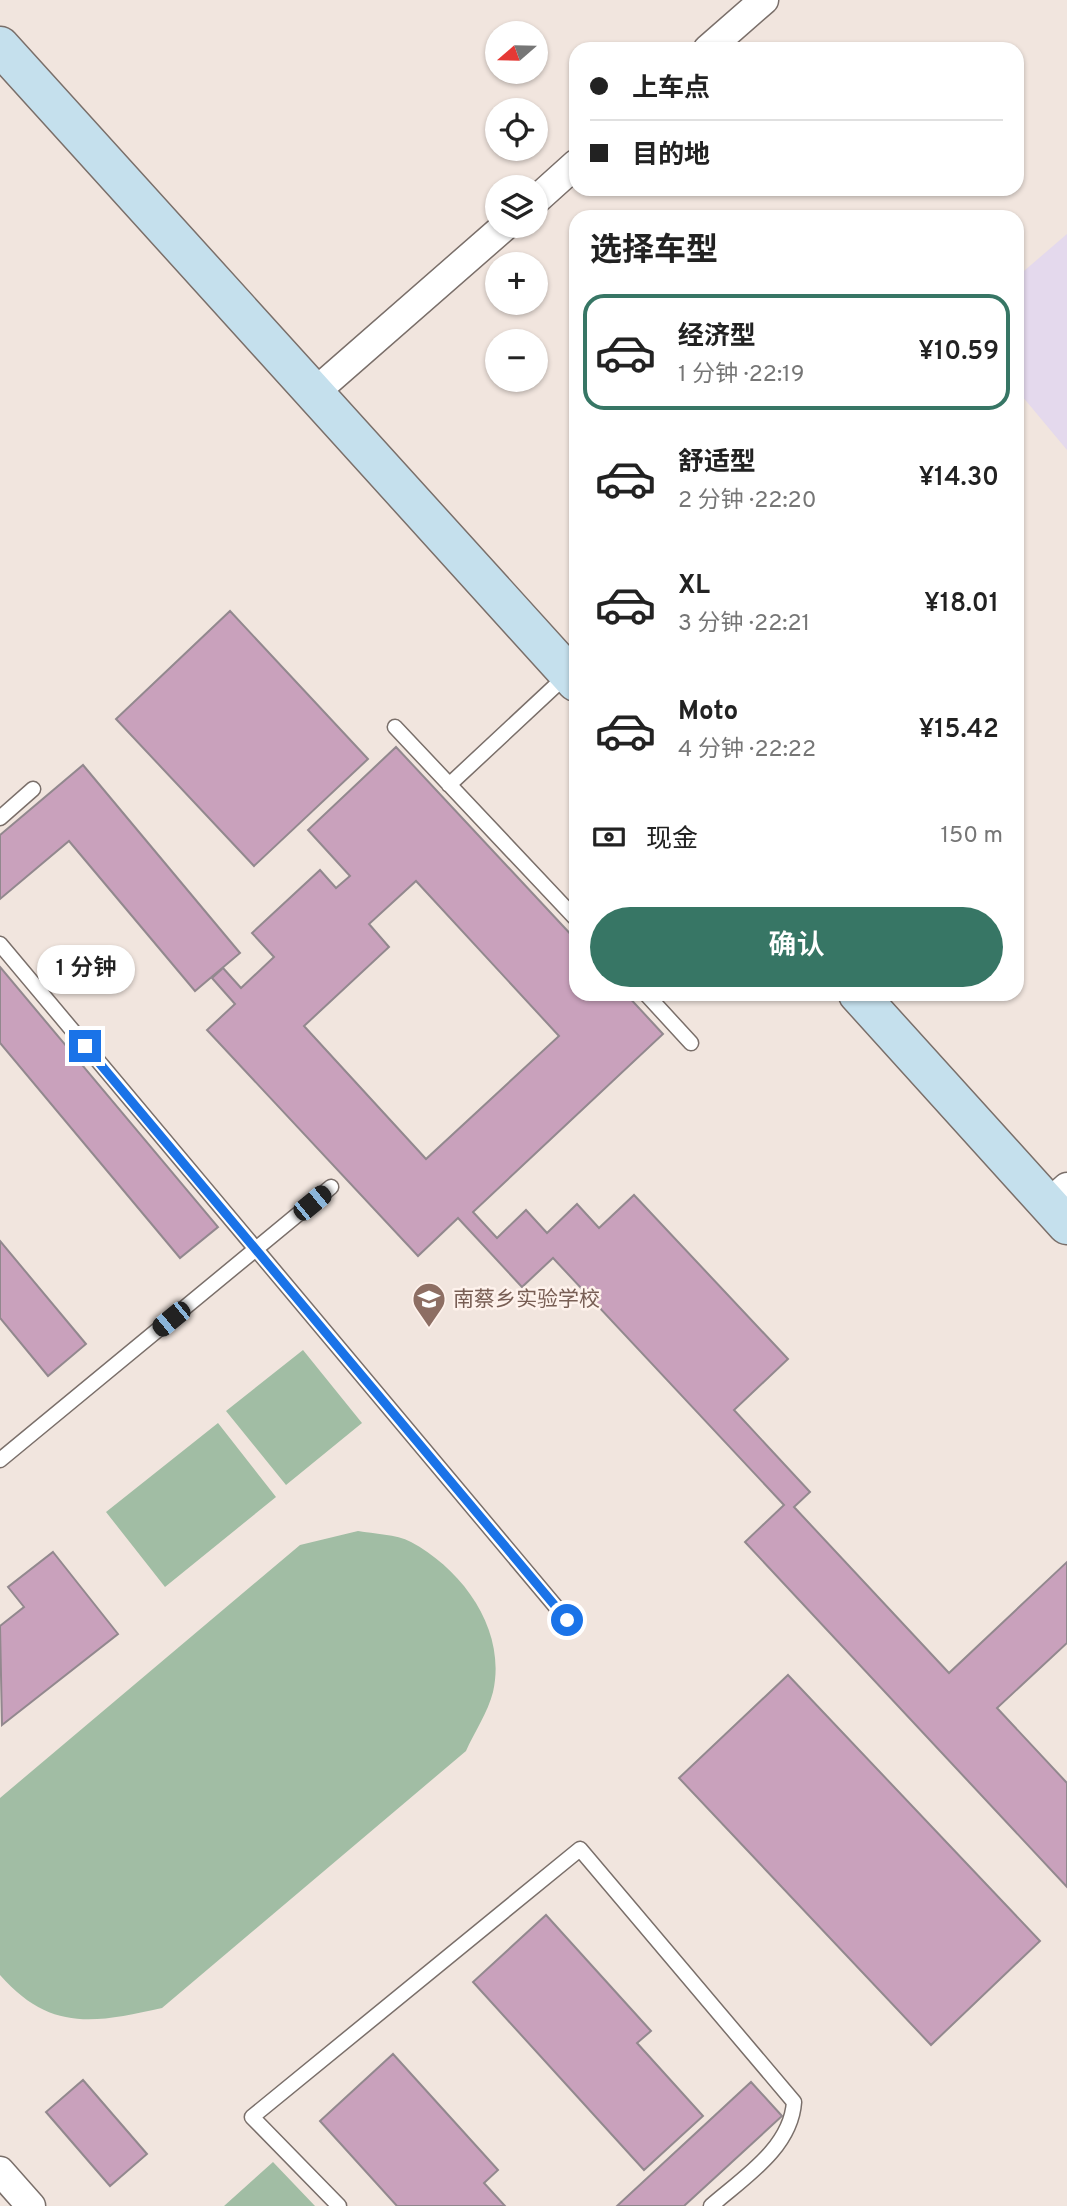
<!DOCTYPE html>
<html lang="zh">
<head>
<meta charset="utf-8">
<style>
  :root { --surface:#fff; --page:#f2f2f2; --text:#222; --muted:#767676; --line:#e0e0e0; --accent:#377665 }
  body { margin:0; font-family:Overpass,"Noto Sans SC",sans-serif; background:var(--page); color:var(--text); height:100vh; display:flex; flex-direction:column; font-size:26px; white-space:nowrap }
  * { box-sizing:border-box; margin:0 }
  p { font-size:23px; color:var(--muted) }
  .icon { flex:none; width:38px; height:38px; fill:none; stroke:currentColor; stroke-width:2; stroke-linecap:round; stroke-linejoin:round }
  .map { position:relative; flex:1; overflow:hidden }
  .drawer { position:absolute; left:569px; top:210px; width:455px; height:791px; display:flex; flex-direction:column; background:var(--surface); border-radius:21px; box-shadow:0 2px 5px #0004 }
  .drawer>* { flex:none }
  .top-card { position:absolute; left:569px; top:42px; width:455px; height:154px; border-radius:21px; box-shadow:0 2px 5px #0004; display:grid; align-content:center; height:154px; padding:0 21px; background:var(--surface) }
  .needle { width:46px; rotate:250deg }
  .controls { position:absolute; left:485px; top:21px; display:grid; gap:14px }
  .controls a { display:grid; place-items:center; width:63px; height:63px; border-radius:50%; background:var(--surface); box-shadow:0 2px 5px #0004; font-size:35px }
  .end { position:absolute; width:32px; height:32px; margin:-16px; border:9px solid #1a73e8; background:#fff; box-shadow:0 0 0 4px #fff }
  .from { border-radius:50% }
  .bubble { position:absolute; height:49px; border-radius:24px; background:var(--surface); box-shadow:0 2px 5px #0004; font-size:23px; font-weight:600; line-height:49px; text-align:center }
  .car { position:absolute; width:21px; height:42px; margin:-21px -10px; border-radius:9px; box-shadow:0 0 5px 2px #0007; background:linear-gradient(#222 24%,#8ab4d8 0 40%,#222 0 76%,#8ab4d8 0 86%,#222 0) }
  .top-card b { display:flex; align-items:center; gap:24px; height:66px; font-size:26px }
  .top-card b+b { border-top:2px solid var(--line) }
  .top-card i { width:18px; height:18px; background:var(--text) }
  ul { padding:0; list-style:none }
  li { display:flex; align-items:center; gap:21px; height:116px; margin:0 14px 10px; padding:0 7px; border:4px solid transparent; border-radius:21px }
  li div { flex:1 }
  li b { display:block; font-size:26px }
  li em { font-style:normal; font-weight:600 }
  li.selected { border-color:var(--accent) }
  li>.icon { width:63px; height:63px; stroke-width:1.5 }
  h2 { padding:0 21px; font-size:32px; line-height:84px }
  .pay { display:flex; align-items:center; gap:18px; height:77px; padding:0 21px; font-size:26px }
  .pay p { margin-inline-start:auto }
  .primary-button { display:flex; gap:14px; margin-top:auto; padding:14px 21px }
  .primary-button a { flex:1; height:80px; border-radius:42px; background:var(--accent); color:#fff; font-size:28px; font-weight:600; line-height:80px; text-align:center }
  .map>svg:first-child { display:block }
  .commercial { fill:#e4d9ed }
  .green { fill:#a1bda4 }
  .building { fill:#c9a1bc; stroke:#92888e; stroke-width:2; fill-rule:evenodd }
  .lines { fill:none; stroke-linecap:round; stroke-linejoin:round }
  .lane-casing { stroke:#7a6f6a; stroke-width:17 }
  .street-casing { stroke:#7a6f6a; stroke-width:31 }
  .secondary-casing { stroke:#7a6f6a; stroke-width:41 }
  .lane { stroke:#fff; stroke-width:14 }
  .street { stroke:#fff; stroke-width:28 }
  .secondary { stroke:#c5e0ed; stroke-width:38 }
  .route { stroke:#1a73e8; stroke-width:9 }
  .labels { text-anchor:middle; stroke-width:5; stroke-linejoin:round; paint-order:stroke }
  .education-label { font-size:21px; fill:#785e54; stroke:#fef2ec; text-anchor:start }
</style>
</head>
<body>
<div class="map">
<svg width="1067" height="2206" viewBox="0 0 1067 2206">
  <rect width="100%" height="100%" fill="#f1e5de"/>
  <!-- commercial -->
  <path class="commercial" d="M 1067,234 L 1067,450 L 1017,390 L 1017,277 Z"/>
  <!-- green -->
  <path class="green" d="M 303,1350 L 362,1423 L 286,1485 L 226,1411 Z
    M 218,1423 L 276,1497 L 165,1587 L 106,1512 Z
    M 358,1531 C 374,1534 396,1534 411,1542 C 463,1570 507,1630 493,1692 C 488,1712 474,1733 466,1751 L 162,2008 C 95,2023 50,2032 0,1975 L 0,1798 L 300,1545 Z
    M 273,2162 L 315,2206 L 224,2206 Z"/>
  <!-- building -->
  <path class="building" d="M 230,611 L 368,759 L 254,866 L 116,719 Z
    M 396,747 L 576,940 L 576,994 L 626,994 L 663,1034 L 473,1212 L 497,1238 L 526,1210 L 547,1233 L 577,1204 L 599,1228 L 634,1195 L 788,1359 L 734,1410 L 810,1492 L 794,1507 L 949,1673 L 1067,1562 L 1067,1643 L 997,1708 L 1067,1783 L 1067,1887 L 745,1542 L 784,1505 L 553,1258 L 522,1287 L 458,1218 L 418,1256 L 207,1030 L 235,1004 L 212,978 L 223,968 L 241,988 L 274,957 L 252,933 L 320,870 L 336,888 L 350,876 L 308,830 ZM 416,881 L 559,1036 L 426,1159 L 304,1026 L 389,947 L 369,924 Z
    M 83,765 L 240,953 L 195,991 L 69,841 L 0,899 L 0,835 Z
    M 0,967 L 218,1227 L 180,1258 L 0,1043 Z
    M 0,1241 L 86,1344 L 48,1376 L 0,1318 Z
    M 53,1552 L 118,1634 L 2,1725 L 0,1626 L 24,1607 L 8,1587 Z
    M 788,1675 L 1040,1941 L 931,2045 L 679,1778 Z
    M 546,1915 L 651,2031 L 637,2043 L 703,2116 L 644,2170 L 473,1982 Z
    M 393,2054 L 498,2170 L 484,2183 L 505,2206 L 397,2206 L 320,2121 Z
    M 83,2080 L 147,2154 L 110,2186 L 46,2112 Z
    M 751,2082 L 782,2116 L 684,2206 L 617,2206 Z"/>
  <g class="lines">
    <defs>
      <path id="lane" d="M 395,727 L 576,919
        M 449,785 L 568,674
        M 0,818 L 33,789
        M 0,944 L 567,1620
        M 646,994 L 691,1043
        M 0,1460 L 331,1187
        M 339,2206 L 252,2117 L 580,1849 L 794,2102 C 791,2148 743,2178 711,2206"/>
      <path id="street" d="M 708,49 L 764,0
        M 536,200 L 576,164
        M 314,393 L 505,226
        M 1048,1204 L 1067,1187
        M 0,2171 L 31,2206"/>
      <path id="secondary" d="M 0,46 L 576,682
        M 858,994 L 1067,1225"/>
    </defs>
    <!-- lane casing -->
    <use href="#lane" class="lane-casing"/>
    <!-- street casing -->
    <use href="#street" class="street-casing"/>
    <!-- secondary casing -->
    <use href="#secondary" class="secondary-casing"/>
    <!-- lane -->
    <use href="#lane" class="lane"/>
    <!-- street -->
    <use href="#street" class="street"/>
    <!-- secondary -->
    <use href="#secondary" class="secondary"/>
  </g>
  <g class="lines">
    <!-- route -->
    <path class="route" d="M 85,1046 L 567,1620"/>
  </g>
  <!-- icons -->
  <defs>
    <symbol id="school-pin" viewBox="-11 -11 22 30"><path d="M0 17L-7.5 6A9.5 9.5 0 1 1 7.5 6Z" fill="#8d6e63" stroke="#fef2ec"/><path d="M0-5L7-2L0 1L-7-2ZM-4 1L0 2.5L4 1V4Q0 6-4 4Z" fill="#fff"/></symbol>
  </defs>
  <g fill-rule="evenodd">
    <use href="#school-pin" x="410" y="1280" width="38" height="52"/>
  </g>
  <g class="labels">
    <!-- education labels -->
    <g class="education-label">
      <text x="453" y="1306">南蔡乡实验学校</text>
    </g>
  </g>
</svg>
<div class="controls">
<a><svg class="needle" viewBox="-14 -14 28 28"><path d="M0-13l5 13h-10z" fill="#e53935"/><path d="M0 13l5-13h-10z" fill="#767676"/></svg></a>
<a><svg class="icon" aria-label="locate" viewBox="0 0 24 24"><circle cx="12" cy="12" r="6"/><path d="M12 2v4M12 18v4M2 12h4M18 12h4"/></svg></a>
<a><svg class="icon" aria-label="layers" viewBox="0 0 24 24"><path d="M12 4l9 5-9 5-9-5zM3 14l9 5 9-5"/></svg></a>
<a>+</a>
<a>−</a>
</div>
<i class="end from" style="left:567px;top:1620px"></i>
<i class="end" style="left:85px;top:1046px"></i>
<div class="bubble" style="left:37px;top:945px;width:98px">1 分钟</div>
<i class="car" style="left:312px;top:1203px;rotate:51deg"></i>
<i class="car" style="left:171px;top:1319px;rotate:231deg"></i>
<div class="top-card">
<b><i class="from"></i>上车点</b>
<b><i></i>目的地</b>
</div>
<section class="drawer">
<h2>选择车型</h2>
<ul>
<li class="selected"><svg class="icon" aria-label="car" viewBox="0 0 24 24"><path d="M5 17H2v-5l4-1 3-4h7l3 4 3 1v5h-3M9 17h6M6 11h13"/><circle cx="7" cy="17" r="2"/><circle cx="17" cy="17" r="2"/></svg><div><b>经济型</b><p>1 分钟 · 22:19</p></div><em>¥10.59</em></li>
<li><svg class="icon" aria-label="car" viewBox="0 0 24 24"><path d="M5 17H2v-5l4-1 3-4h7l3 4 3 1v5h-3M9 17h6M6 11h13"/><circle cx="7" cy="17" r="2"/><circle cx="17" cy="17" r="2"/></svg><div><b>舒适型</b><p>2 分钟 · 22:20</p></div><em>¥14.30</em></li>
<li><svg class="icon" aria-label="car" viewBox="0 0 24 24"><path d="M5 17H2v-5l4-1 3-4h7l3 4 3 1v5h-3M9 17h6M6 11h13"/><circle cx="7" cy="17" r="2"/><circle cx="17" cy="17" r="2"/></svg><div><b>XL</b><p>3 分钟 · 22:21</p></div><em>¥18.01</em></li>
<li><svg class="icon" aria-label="car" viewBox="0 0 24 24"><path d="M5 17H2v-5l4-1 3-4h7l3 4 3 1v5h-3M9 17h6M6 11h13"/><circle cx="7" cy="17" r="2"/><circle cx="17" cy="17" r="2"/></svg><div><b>Moto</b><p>4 分钟 · 22:22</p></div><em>¥15.42</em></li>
</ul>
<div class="pay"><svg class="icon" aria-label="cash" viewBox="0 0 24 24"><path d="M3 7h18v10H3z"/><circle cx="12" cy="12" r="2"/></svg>现金<p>150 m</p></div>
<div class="primary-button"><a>确认</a></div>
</section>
</div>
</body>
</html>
